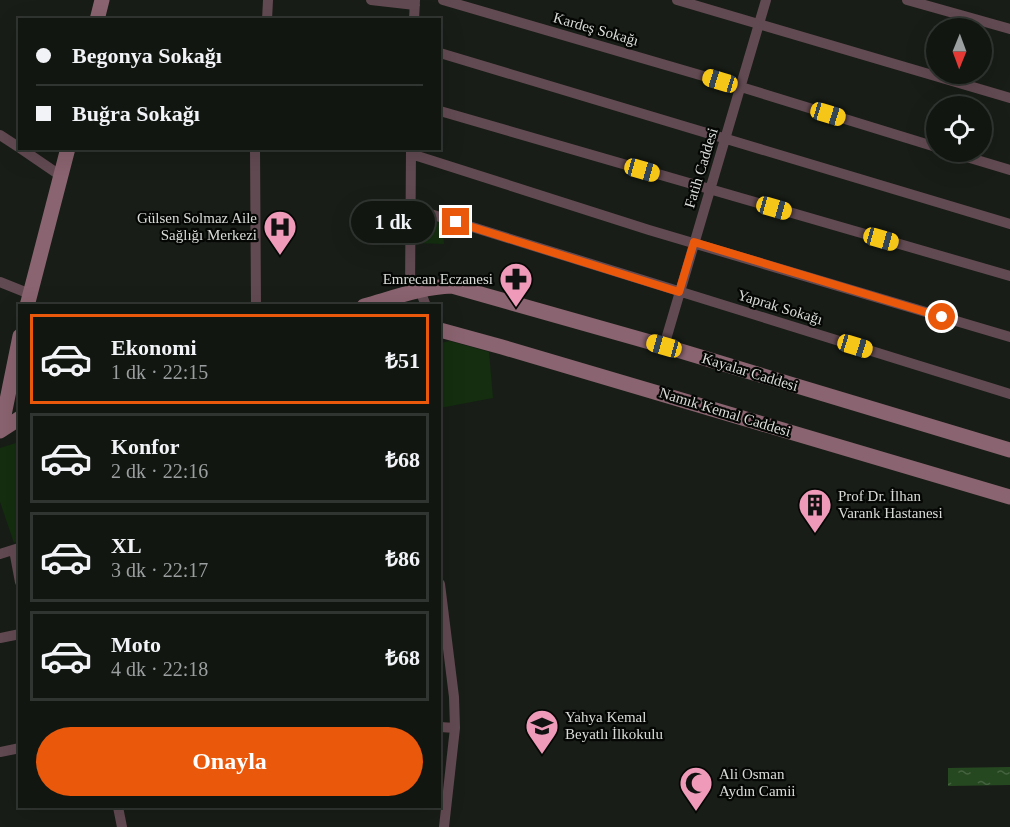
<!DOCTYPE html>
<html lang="tr">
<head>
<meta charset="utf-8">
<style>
  :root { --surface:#121611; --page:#1b1f1a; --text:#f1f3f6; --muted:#9c9f9f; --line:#313531; --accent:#ea580c }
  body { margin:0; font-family:"Times New Roman",serif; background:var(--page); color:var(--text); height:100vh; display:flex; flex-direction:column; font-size:22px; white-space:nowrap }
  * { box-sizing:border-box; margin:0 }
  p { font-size:20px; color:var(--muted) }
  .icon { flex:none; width:33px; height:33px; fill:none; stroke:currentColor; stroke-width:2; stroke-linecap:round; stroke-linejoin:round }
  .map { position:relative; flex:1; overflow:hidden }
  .side { position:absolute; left:18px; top:304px; width:423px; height:504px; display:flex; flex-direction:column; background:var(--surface); border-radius:0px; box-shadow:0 6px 24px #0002,0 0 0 2px var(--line) }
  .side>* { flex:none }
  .banner { position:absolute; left:18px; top:18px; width:423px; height:132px; border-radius:0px; box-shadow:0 6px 24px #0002,0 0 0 2px var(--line); display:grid; align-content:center; height:132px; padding:0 18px; background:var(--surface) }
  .needle { width:39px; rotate:181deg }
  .tools { position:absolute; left:926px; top:18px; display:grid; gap:12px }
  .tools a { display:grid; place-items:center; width:66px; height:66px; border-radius:50%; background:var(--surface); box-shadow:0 6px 24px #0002,0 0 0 2px var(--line); font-size:30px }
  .end { position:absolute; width:27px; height:27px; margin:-14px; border:8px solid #ea580c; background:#fff; box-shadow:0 0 0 3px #fff }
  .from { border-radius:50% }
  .bubble { position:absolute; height:42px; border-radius:21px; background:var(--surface); box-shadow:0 6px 24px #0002,0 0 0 2px var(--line); font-size:20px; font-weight:600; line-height:42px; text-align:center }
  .car { position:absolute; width:18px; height:36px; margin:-18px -9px; border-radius:8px; box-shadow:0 0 4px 2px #0007; background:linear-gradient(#f5c518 24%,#345 0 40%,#f5c518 0 76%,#345 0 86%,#f5c518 0) }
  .banner b { display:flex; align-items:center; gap:21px; height:57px; font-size:22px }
  .banner b+b { border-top:2px solid var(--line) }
  .banner i { width:15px; height:15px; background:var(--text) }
  ul { padding:10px 0 0; list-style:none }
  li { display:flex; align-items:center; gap:18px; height:90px; margin:0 12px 9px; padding:0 6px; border:3px solid var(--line); border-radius:0px }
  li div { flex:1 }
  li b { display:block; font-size:22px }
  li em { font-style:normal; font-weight:600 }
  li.selected { border-color:var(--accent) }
  li>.icon { width:54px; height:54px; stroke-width:1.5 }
  .button { display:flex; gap:12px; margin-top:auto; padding:12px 18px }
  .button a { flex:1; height:69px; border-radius:36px; background:var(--accent); color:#fff; font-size:24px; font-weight:600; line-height:69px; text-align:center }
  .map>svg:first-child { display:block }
  .green { fill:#142e0f }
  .water { fill:url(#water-ripples) }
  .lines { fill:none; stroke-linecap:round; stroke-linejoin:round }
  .street { stroke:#624a52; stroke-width:10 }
  .secondary { stroke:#8a6470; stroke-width:15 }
  .route { stroke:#ea580c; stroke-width:8 }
  .labels { text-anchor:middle; stroke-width:4.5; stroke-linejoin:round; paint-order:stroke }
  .street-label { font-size:15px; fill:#d9dcd8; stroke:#050705 }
  .poi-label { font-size:15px; fill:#d9dcd8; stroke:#050705; text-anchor:start }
</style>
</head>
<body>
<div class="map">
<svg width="1010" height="827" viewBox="0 0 1010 827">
  <defs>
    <pattern id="water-ripples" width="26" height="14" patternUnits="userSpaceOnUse" patternTransform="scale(1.5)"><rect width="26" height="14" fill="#264820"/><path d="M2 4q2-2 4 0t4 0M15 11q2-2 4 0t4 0" fill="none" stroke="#456240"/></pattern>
  </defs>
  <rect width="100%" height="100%" fill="#181d17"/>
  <!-- green -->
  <path class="green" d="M 415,215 L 442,220 L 444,244 L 415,243 Z
    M 450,341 L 489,352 L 493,398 L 440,408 L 440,343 Z
    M 19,442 L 19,541 L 14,543 L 0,502 L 0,448 Z"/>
  <!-- water -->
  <path class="water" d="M 1010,767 L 1010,785 L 948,786 L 948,768 Z"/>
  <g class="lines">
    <!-- street -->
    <path class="street" d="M 371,0 L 415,5
      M 443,0 L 741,87 L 936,147
      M 677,0 L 1010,98
      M 907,0 L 1010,29
      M 267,20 L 268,0
      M 414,20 L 415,0
      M 440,53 L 1010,224
      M 440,111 L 1010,276
      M 0,135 L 20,148
      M 20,148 L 61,176
      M 255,148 L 256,306
      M 950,152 L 1010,170
      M 411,154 L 649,230 L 1010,337
      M 411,208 L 1010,394
      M 0,282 L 30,294
      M 420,290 L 426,306
      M 410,292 L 411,149
      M 664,346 L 766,0
      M 14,550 L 20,582
      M 0,554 L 19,548
      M 440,584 L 454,697 L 455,728 L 444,827
      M 0,638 L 20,634
      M 440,727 L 455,728
      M 0,752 L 20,748
      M 118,807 L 122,827"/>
    <!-- secondary -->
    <path class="secondary" d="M 97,20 L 102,0
      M 27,306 L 68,148
      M 364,306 C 393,298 421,287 452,286 L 664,346 L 1010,450
      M 440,330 L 502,347 L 1010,497
      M 2,425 L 20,336
      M 0,431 L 20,418"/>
  </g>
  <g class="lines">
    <!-- route -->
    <path class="route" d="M 456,222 L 679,292 L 694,242 L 942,317"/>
  </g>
  <!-- icons -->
  <defs>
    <symbol id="hospital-pin" viewBox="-11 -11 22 30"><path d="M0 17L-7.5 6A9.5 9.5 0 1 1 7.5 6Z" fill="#ef9ab8" stroke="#050705"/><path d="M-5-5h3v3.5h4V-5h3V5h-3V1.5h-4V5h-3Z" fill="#111"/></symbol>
    <symbol id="pharmacy-pin" viewBox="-11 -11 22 30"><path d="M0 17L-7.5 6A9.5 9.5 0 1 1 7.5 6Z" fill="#ef9ab8" stroke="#050705"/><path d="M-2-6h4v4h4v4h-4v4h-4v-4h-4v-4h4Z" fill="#111"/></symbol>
    <symbol id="building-pin" viewBox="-11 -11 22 30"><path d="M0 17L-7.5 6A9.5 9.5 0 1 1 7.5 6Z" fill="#ef9ab8" stroke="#050705"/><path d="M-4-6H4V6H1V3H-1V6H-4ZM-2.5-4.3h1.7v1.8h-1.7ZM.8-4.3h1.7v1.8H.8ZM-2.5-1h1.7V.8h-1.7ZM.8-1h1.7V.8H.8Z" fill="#111"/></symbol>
    <symbol id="school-pin" viewBox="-11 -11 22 30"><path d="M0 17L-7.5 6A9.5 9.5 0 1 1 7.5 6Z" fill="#ef9ab8" stroke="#050705"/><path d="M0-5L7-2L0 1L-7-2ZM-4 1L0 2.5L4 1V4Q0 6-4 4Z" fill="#111"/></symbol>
    <symbol id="mosque-pin" viewBox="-11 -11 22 30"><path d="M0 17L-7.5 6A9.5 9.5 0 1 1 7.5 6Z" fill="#ef9ab8" stroke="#050705"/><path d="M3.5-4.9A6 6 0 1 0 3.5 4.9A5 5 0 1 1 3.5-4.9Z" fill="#111"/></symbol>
  </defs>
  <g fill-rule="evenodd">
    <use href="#hospital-pin" x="261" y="208" width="38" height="52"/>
    <use href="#pharmacy-pin" x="497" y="260" width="38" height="52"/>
    <use href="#building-pin" x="796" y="486" width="38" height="52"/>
    <use href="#school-pin" x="523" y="707" width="38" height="52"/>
    <use href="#mosque-pin" x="677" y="764" width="38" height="52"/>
  </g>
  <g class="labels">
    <!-- street labels -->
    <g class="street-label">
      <text transform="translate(596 29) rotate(16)" y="5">Kardeş Sokağı</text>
      <text transform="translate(701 168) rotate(-73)" y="5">Fatih Caddesi</text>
      <text transform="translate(780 307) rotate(17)" y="5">Yaprak Sokağı</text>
      <text transform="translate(750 372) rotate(17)" y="5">Kayalar Caddesi</text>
      <text transform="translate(725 412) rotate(17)" y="5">Namık Kemal Caddesi</text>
    </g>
    <!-- poi labels -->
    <g class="poi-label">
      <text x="257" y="223" text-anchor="end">Gülsen Solmaz Aile<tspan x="257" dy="17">Sağlığı Merkezi</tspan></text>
      <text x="493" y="284" text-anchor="end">Emrecan Eczanesi</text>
      <text x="838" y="501">Prof Dr. İlhan<tspan x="838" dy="17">Varank Hastanesi</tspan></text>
      <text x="565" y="722">Yahya Kemal<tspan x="565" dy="17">Beyatlı İlkokulu</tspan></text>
      <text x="719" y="779">Ali Osman<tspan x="719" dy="17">Aydın Camii</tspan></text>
    </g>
  </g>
</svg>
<div class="tools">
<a><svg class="needle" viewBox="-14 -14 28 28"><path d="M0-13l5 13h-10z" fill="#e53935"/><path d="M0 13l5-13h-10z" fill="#9c9f9f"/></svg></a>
<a><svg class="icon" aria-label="locate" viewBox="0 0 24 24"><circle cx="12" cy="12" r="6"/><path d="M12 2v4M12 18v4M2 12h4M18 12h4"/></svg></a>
</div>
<i class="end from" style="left:942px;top:317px"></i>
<i class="end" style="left:456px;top:222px"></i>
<div class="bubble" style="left:351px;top:201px;width:84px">1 dk</div>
<i class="car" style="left:720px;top:81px;rotate:287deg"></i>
<i class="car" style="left:828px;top:114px;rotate:107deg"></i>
<i class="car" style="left:642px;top:170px;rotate:106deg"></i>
<i class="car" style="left:774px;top:208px;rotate:106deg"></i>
<i class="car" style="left:881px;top:239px;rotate:106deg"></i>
<i class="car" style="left:664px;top:346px;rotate:286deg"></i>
<i class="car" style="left:855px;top:346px;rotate:107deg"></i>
<div class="banner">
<b><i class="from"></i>Begonya Sokağı</b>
<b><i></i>Buğra Sokağı</b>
</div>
<section class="side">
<ul>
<li class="selected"><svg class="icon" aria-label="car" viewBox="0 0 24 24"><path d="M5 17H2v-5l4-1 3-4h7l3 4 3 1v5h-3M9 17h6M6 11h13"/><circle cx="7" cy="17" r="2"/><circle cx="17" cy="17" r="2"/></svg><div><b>Ekonomi</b><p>1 dk · 22:15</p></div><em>₺51</em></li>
<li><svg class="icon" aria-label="car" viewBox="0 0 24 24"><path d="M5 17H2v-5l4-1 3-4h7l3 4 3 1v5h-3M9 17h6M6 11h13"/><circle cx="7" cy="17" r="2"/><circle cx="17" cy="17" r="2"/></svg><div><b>Konfor</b><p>2 dk · 22:16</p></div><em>₺68</em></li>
<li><svg class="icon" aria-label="car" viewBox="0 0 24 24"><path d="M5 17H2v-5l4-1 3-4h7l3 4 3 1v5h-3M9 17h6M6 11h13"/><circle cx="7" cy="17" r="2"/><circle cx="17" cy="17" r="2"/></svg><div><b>XL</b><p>3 dk · 22:17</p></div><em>₺86</em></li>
<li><svg class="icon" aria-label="car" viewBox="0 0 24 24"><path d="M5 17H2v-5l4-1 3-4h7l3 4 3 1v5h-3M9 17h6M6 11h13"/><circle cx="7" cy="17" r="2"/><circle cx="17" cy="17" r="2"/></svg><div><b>Moto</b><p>4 dk · 22:18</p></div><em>₺68</em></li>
</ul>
<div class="button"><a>Onayla</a></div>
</section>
</div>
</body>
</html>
